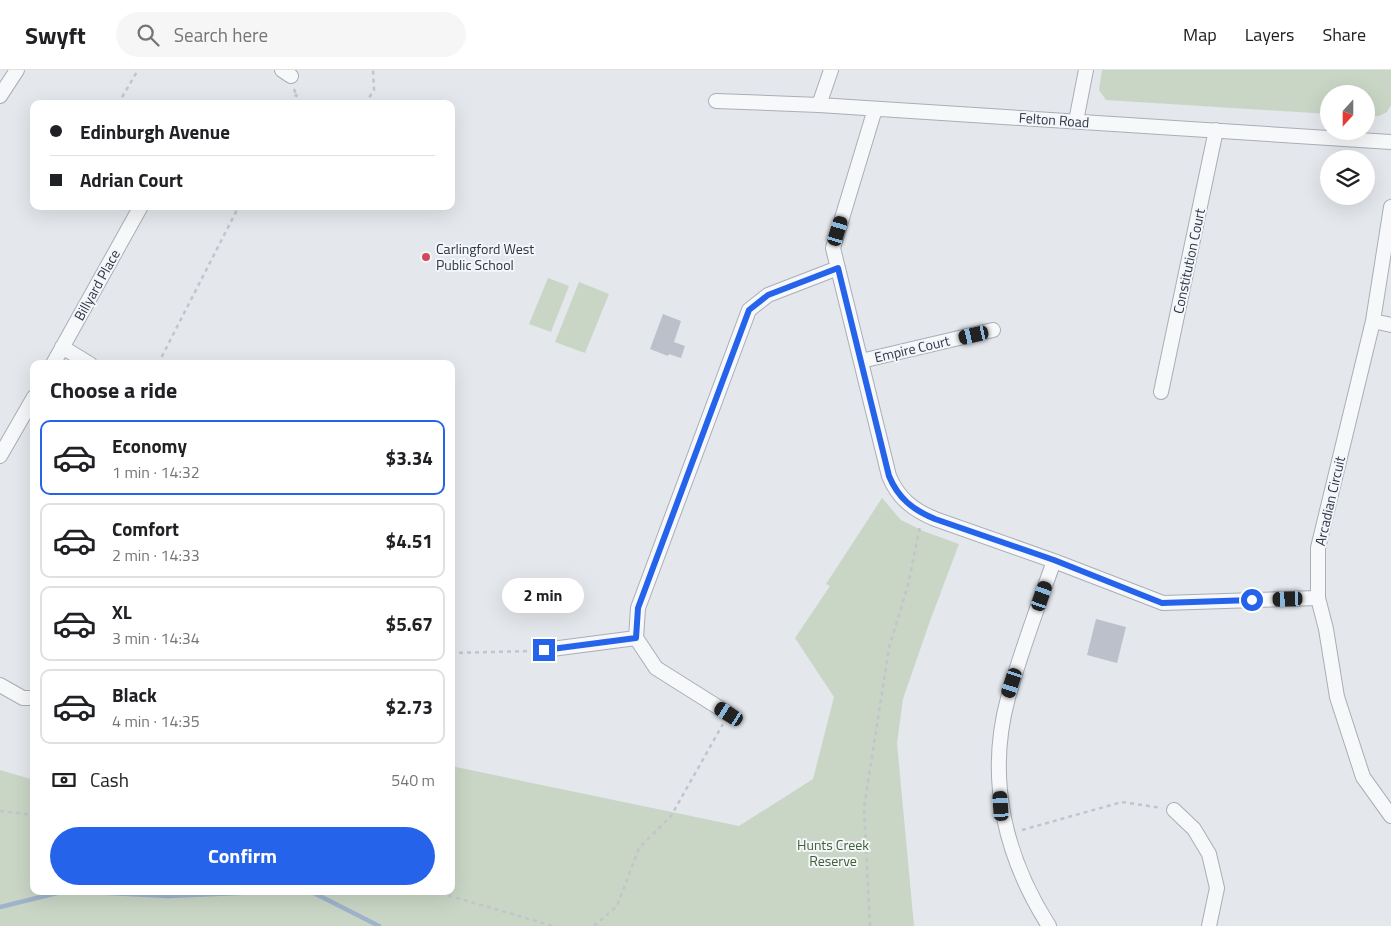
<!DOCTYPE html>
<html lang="en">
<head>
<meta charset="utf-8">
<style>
  :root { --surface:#fff; --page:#f6f6f6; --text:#202124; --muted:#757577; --line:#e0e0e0; --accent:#2563eb }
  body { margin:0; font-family:"Titillium Web",sans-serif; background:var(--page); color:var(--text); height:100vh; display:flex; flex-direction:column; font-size:19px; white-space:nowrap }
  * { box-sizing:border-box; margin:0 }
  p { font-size:16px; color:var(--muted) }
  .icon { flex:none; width:28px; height:28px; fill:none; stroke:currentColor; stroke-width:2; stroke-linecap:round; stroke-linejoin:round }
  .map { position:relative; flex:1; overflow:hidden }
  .drawer { position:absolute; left:30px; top:290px; width:425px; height:535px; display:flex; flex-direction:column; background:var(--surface); border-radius:10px; box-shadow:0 5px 20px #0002 }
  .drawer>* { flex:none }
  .banner { position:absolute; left:30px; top:30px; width:425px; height:110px; border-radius:10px; box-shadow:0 5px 20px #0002; display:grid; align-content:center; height:110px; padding:0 20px; background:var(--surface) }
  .needle { width:32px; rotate:201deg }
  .tools { position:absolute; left:1320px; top:15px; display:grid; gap:10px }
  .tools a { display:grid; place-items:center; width:55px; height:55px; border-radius:50%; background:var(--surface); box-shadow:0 5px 20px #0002; font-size:25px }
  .end { position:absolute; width:22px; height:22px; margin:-11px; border:6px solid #2563eb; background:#fff; box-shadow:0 0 0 2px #fff }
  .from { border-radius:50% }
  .bubble { position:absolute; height:35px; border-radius:18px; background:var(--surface); box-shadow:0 5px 20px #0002; font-size:16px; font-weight:700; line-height:35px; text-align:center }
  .car { position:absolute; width:15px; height:30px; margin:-15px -8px; border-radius:6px; box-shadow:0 0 4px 1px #0007; background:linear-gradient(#222 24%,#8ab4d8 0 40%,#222 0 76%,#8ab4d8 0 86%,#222 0) }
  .banner b { display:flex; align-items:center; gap:18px; height:48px; font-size:19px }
  .banner b+b { border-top:1px solid var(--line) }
  .banner i { width:12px; height:12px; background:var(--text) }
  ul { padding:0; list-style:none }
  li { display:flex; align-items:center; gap:15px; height:75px; margin:0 10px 8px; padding:0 10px; border:2px solid var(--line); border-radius:10px }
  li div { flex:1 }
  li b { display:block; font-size:19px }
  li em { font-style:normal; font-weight:700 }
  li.current { border-color:var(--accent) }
  li>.icon { width:45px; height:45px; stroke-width:1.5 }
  h2 { padding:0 20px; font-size:22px; line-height:60px }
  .pay { display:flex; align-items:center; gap:12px; height:55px; padding:0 20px; font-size:19px }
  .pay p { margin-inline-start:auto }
  .button { display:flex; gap:10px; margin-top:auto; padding:10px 20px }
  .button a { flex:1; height:58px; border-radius:30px; background:var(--accent); color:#fff; font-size:20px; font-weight:700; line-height:58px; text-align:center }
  header { display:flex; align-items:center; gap:30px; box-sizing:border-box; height:70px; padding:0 25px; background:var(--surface); border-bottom:1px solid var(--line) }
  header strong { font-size:24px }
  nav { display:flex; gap:28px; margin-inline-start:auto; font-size:18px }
  .search { width:350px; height:45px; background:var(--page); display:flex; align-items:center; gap:12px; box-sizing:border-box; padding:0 18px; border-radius:28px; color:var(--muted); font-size:19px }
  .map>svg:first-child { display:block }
  .green { fill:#c9d6c5 }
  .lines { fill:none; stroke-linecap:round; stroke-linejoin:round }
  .stream { stroke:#9fb4cc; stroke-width:4.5 }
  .building { fill:#bbc0ca }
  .street-casing { stroke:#a9aeb7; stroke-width:16 }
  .path { stroke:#c2c5cb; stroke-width:2.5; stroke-dasharray:4 4; stroke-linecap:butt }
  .street { stroke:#f7f8fa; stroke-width:14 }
  .route { stroke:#2563eb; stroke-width:6 }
  .poi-dot { fill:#d1495b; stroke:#f4f6f9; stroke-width:2 }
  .labels { text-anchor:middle; stroke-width:4; stroke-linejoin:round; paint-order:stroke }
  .street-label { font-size:14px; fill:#2b3445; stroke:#f4f6f9 }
  .poi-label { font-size:14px; fill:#2b3445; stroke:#f4f6f9; text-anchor:start }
  .park-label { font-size:14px; fill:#3f6138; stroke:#f4f6f9 }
</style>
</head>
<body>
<header>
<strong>Swyft</strong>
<div class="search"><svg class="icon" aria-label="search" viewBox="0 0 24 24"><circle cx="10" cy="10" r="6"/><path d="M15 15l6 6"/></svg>Search here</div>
<nav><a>Map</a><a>Layers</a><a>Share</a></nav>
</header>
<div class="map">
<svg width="1391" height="856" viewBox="0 0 1391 856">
  <rect width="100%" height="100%" fill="#e4e7ec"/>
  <!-- green -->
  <path class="green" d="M 1102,0 L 1391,0 L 1391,35 L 1387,42 L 1379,46 L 1366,46 L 1366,24 L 1329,24 L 1329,44 L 1106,30 L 1099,20 Z
    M 548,208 L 569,216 L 551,262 L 529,254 Z
    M 579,212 L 609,224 L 585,283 L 555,272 Z
    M 882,428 L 901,450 L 923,461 L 959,474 L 930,551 L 903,629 L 897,673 L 914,856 L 0,856 L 0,700 L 34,710 L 34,821 L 451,821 L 451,696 L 739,756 L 813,709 L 834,627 L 795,568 L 830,516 L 826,514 Z"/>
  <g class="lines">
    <!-- stream -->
    <path class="stream" d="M 70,821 L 168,826 L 282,821
      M 310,821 L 379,856
      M 0,837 L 65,821"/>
  </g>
  <!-- building -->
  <path class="building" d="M 663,244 L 681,251 L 674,272 L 685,276 L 681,288 L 669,284 L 668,286 L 650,279 Z
    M 1096,549 L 1126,557 L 1117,593 L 1087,585 Z"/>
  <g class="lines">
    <defs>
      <path id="street" d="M 282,0 L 291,6
        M 0,26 L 17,0
        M 716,31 L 819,35 L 1391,72
        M 819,35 L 831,0
        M 875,39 L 833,178 L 889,406 C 898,428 913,440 935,449 L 1054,491 L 1163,533 L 1318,528
        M 1076,51 L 1086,0
        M 1391,137 L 1373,251 L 1318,478 L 1318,528 L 1326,559 L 1337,627 L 1363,707 L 1391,746
        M 1373,251 L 1391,255
        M 62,277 L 90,294
        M 861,291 L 993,260
        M 53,294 L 141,136
        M 1161,322 L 1216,60
        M 0,386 L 34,327
        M 544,580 L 636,568
        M 0,615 L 23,628 L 34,628
        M 729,644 L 656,598 L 636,568 L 638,538 L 749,240 L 768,225 L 838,198
        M 1174,740 L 1194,759 L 1209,784 L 1217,818 L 1209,856
        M 1049,856 C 1005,787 986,709 1008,628 C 1021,581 1038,536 1054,491"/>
    </defs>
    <!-- street casing -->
    <use href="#street" class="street-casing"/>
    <!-- path -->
    <path class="path" d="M 294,19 L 296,25
      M 118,34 L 138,0
      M 292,34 L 296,25 L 302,34
      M 365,34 L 374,20 L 373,0
      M 158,294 L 239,136
      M 451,583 L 530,581
      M 0,741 L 34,745
      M 1022,760 L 1122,732 L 1162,738
      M 433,821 L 553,856
      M 594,856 L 617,836 L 639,778 L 671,746 L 723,654
      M 870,856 L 864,738 L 889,578 L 908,515 L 920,456"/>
    <!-- street -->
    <use href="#street" class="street"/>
  </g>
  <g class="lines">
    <!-- route -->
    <path class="route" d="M 544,580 L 636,568 L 638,538 L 749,240 L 768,225 L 838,198 L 889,406 C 898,428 913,440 935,449 L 1054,490 L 1162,533 L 1252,530"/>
  </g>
  <!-- markers -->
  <circle class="poi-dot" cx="426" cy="187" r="5"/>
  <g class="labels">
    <!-- street labels -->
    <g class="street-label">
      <text transform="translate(1054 50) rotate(4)" y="5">Felton Road</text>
      <text transform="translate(1189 191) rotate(-78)" y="5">Constitution Court</text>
      <text transform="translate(97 215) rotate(-61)" y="5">Billyard Place</text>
      <text transform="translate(912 279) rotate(-13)" y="5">Empire Court</text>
      <text transform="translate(1330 431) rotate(-77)" y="5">Arcadian Circuit</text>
    </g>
    <!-- poi labels -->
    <g class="poi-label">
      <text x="436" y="184">Carlingford West<tspan x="436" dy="16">Public School</tspan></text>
    </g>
    <!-- park labels -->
    <g class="park-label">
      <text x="833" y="780">Hunts Creek<tspan x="833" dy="16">Reserve</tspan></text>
    </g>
  </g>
</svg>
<div class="tools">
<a><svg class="needle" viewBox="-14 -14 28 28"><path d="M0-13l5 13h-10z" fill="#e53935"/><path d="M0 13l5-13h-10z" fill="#757577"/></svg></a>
<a><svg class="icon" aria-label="layers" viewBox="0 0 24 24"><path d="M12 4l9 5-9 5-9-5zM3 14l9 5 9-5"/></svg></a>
</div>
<i class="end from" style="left:1252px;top:530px"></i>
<i class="end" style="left:544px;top:580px"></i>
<div class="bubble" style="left:502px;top:508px;width:82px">2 min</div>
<i class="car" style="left:838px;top:161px;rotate:17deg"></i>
<i class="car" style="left:974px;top:265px;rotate:257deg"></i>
<i class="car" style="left:1042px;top:526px;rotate:19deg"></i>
<i class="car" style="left:1288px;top:529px;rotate:268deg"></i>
<i class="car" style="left:1012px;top:613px;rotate:198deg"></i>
<i class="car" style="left:729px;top:644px;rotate:302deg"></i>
<i class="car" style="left:1001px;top:736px;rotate:356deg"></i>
<div class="banner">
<b><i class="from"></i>Edinburgh Avenue</b>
<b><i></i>Adrian Court</b>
</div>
<section class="drawer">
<h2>Choose a ride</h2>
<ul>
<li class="current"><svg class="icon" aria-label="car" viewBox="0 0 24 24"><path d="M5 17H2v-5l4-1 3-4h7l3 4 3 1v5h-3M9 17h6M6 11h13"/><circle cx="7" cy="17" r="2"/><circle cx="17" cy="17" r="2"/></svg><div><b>Economy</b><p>1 min · 14:32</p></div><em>$3.34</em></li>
<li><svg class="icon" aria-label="car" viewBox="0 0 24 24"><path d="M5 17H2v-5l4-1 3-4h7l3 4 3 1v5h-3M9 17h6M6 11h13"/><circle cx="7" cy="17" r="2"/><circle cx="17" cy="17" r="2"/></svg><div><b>Comfort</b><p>2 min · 14:33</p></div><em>$4.51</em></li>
<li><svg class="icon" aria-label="car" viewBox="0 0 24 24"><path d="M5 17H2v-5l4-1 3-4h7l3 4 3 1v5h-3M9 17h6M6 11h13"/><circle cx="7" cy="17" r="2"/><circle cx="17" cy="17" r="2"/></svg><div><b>XL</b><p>3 min · 14:34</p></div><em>$5.67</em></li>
<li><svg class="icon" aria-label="car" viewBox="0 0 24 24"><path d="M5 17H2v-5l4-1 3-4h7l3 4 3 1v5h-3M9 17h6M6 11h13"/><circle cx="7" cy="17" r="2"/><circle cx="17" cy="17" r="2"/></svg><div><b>Black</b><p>4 min · 14:35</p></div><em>$2.73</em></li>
</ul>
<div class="pay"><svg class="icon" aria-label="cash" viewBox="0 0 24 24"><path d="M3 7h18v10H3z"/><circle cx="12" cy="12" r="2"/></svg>Cash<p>540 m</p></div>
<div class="button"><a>Confirm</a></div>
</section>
</div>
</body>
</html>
